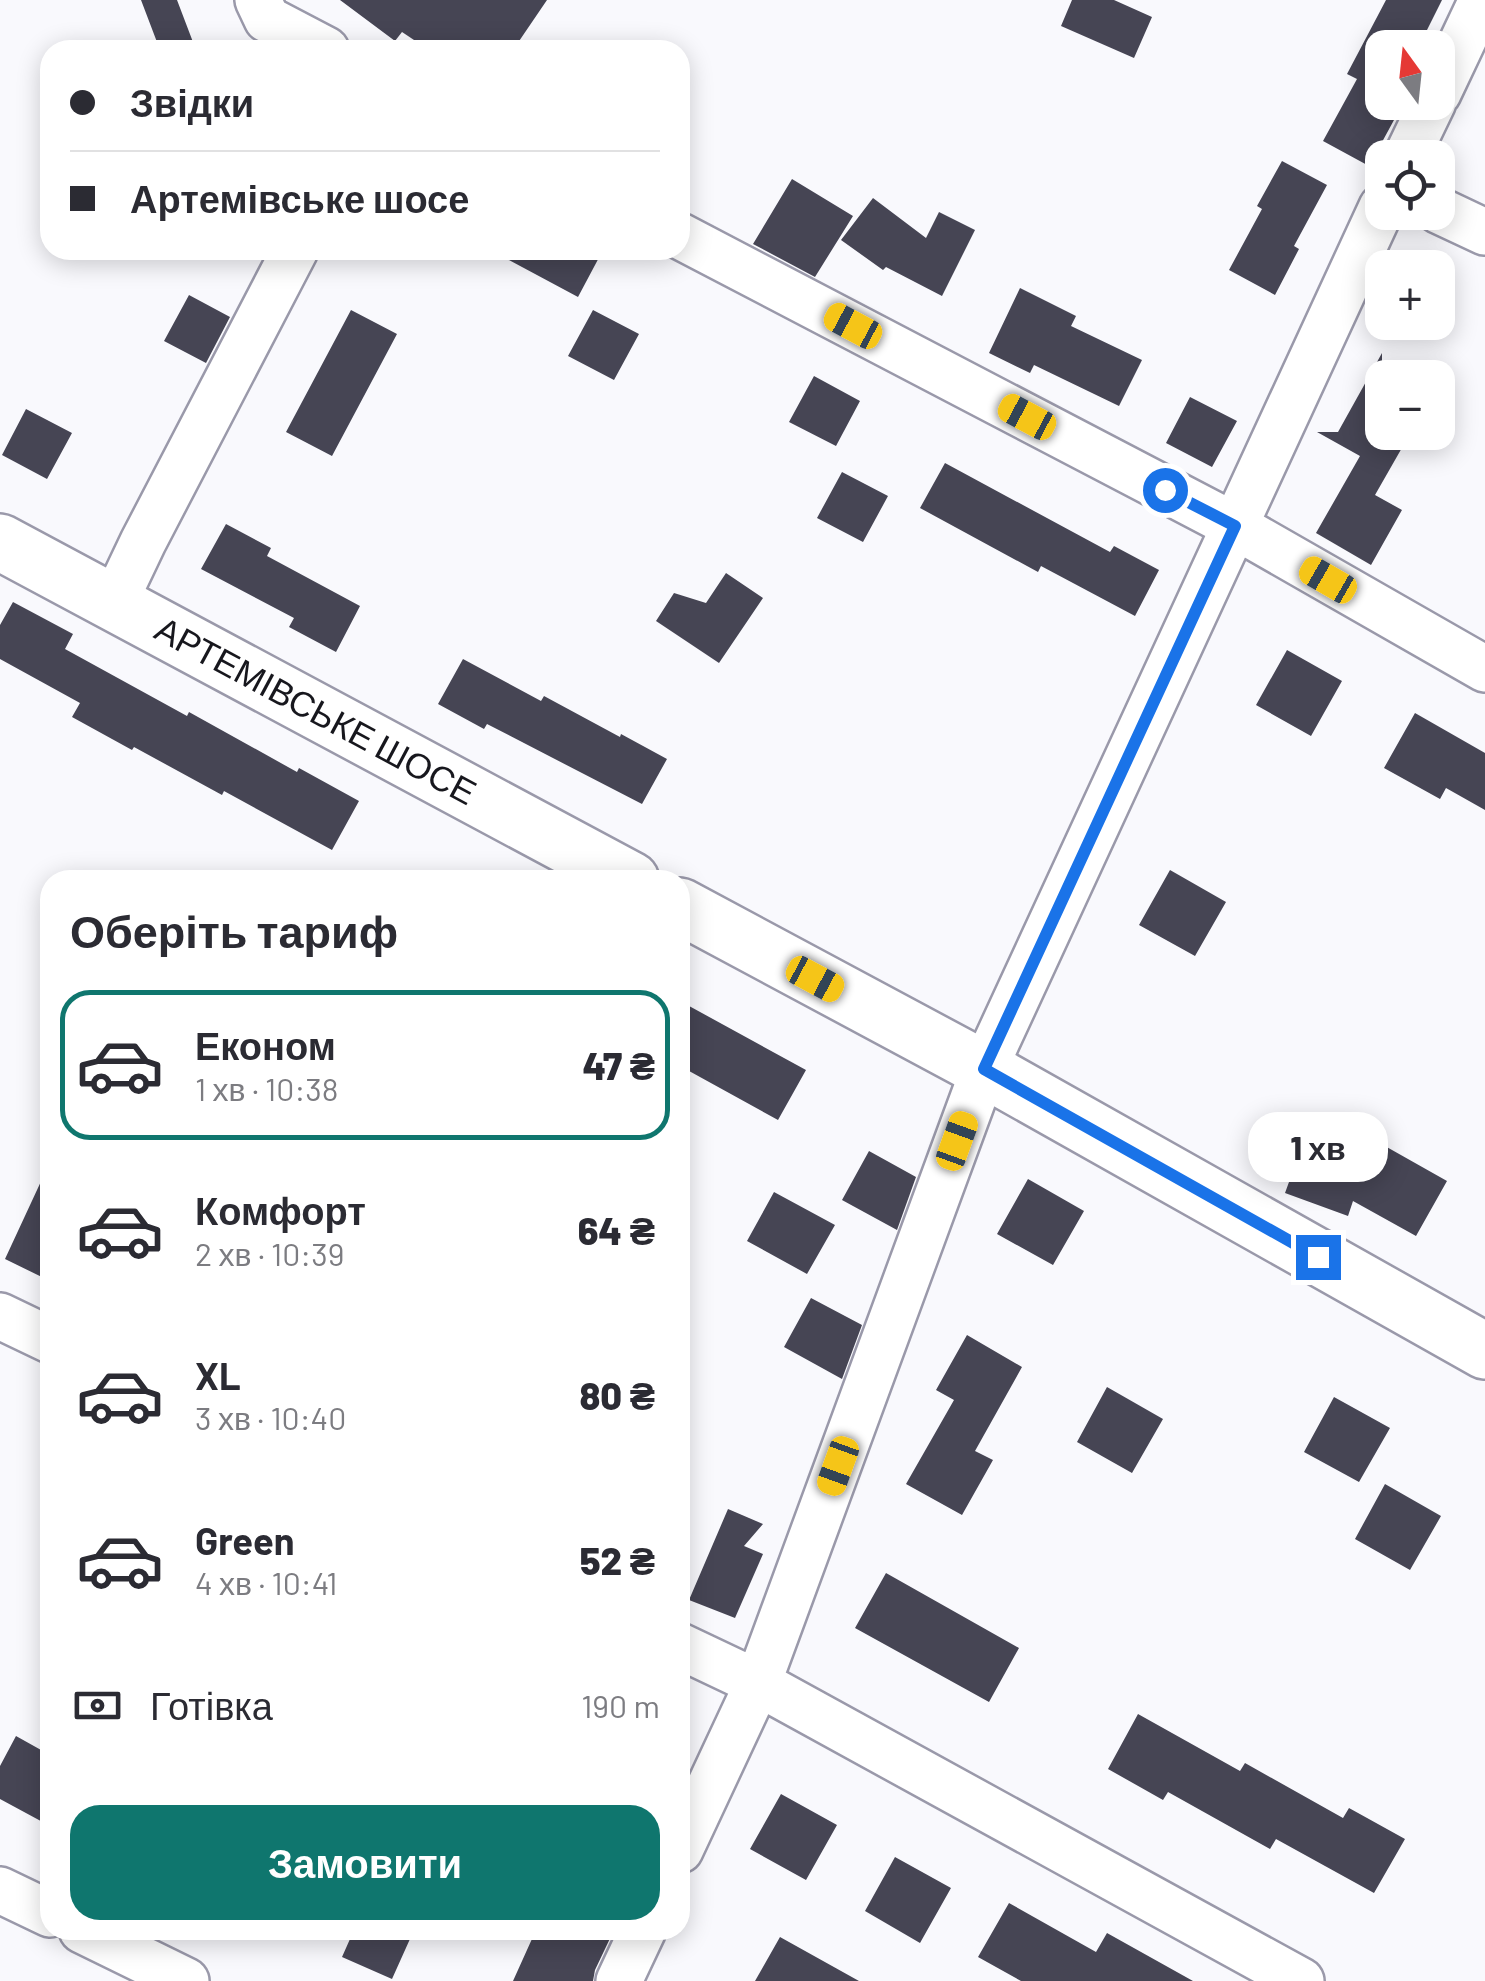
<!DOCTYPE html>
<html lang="uk">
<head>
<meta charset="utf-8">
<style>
  :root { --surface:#fff; --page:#f2f2f3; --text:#2b2b33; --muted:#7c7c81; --line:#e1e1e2; --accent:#0f766e }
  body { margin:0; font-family:Barlow,sans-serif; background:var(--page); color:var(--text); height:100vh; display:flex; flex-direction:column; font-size:38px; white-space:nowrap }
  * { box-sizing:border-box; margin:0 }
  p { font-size:32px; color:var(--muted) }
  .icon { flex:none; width:55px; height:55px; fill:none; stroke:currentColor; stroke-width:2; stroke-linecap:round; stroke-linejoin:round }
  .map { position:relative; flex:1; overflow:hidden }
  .sheet { position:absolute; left:40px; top:870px; width:650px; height:1070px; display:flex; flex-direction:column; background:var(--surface); border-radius:30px; box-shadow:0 5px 25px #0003 }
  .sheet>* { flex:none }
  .hud { position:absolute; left:40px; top:40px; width:650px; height:220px; border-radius:30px; box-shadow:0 5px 25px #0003; display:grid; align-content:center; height:220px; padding:0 30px; background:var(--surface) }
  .needle { width:65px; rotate:345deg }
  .tools { position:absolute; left:1365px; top:30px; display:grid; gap:20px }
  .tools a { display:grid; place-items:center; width:90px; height:90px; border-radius:20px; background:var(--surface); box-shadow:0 5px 25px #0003; font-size:50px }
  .end { position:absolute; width:45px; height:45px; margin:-22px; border:12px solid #1a73e8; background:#fff; box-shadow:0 0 0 5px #fff }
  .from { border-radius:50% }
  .bubble { position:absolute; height:70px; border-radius:30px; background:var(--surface); box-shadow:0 5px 25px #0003; font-size:32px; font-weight:800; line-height:70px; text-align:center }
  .car { position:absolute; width:30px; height:60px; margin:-30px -15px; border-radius:12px; box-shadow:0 0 8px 2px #0007; background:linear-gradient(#f5c518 24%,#345 0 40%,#f5c518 0 76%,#345 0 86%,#f5c518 0) }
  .hud b { display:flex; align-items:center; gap:35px; height:95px; font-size:38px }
  .hud b+b { border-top:2px solid var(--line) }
  .hud i { width:25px; height:25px; background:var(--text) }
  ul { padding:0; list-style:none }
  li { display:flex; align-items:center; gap:30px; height:150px; margin:0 20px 15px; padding:0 10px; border:5px solid transparent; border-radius:30px }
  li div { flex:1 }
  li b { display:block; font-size:38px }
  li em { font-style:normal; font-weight:800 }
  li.current { border-color:var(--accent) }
  li>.icon { width:90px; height:90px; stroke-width:1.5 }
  h2 { padding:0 30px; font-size:45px; line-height:120px }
  .pay { display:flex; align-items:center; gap:25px; height:110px; padding:0 30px; font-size:38px }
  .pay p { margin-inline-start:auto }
  .action { display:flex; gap:20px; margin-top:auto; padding:20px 30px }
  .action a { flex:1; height:115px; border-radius:30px; background:var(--accent); color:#fff; font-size:40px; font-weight:800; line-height:115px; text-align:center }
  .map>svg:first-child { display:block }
  .building { fill:#464554 }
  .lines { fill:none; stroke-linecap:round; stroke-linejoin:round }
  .street-casing { stroke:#9a99aa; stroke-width:50 }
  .secondary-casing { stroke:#9a99aa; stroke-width:60 }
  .street { stroke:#fff; stroke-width:45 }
  .secondary { stroke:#fff; stroke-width:55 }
  .route { stroke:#1a73e8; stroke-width:12 }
  .labels { text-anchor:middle; stroke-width:10; stroke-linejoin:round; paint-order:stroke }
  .street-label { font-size:35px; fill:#17171d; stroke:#fff }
</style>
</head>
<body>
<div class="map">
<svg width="1485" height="1981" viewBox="0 0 1485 1981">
  <rect width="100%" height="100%" fill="#f9f9fd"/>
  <!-- building -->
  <path class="building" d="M 141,0 L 177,0 L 196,50 L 160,50 Z
    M 340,0 L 547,0 L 513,50 L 429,50 L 402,32 L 395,41 Z
    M 1072,0 L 1114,0 L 1152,17 L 1134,58 L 1061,26 Z
    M 1386,0 L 1442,0 L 1418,48 L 1382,48 L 1382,114 L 1394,120 L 1369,166 L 1323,141 L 1357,79 L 1347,74 Z
    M 1282,161 L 1327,185 L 1294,246 L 1299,249 L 1275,295 L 1229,270 L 1262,209 L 1257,206 Z
    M 792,179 L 853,216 L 815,277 L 753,244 Z
    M 873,198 L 926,238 L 939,212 L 975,230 L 942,296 L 886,267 L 883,270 L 841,240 Z
    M 490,250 L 603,250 L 578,297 Z
    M 1020,288 L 1076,316 L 1071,326 L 1142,360 L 1119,406 L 1034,365 L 1030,373 L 989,353 Z
    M 189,295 L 230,317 L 206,363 L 164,341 Z
    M 351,310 L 397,334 L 332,456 L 286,432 Z
    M 593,310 L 639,334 L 614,380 L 568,356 Z
    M 1382,353 L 1382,432 L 1411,432 L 1375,495 L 1402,510 L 1371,565 L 1316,533 L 1360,456 L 1317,432 L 1338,432 Z
    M 814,376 L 860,401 L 836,446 L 789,422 Z
    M 1190,397 L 1237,421 L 1212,467 L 1166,443 Z
    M 26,409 L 72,433 L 47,479 L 2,455 Z
    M 945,463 L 1110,552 L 1114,546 L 1159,570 L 1135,616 L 1041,566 L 1038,572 L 920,508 Z
    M 842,472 L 888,496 L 863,542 L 817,518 Z
    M 226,524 L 271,548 L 267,556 L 360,606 L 336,652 L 289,627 L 294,618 L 201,569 Z
    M 726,573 L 763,598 L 719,663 L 656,621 L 674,593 L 706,603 Z
    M 13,602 L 73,634 L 65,649 L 187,716 L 189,712 L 297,772 L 299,768 L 359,801 L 332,850 L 224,791 L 222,795 L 134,747 L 132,750 L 72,717 L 80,703 L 0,659 L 0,625 Z
    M 1287,650 L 1342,681 L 1311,736 L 1256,705 Z
    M 463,659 L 541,701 L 544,696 L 620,737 L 621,734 L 667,759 L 642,804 L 487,724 L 484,729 L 438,704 Z
    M 1415,713 L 1485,753 L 1485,810 L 1446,788 L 1440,799 L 1384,768 Z
    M 1170,870 L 1226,902 L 1195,956 L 1139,925 Z
    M 680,1001 L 806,1070 L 778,1120 L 680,1066 Z
    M 1309,1127 L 1348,1141 L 1353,1128 L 1447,1181 L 1416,1236 L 1353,1201 L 1348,1216 L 1285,1193 Z
    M 869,1151 L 916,1177 L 897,1230 L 842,1200 Z
    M 50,1162 L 50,1281 L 5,1259 Z
    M 1028,1179 L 1084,1211 L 1053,1265 L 997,1234 Z
    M 774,1192 L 835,1225 L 807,1274 L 747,1241 Z
    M 811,1298 L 862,1325 L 842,1379 L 784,1347 Z
    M 967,1335 L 1022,1367 L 975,1451 L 993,1460 L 962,1515 L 906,1484 L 954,1400 L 936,1390 Z
    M 1107,1387 L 1163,1419 L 1132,1473 L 1077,1442 Z
    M 1334,1397 L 1390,1428 L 1359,1482 L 1304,1452 Z
    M 1385,1484 L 1441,1516 L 1410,1570 L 1355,1539 Z
    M 728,1509 L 763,1524 L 744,1546 L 763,1554 L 735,1618 L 689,1600 Z
    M 886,1573 L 1019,1648 L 989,1702 L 855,1628 Z
    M 1138,1714 L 1240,1771 L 1245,1763 L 1343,1818 L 1349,1808 L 1405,1839 L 1374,1893 L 1276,1839 L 1270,1849 L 1168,1792 L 1163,1800 L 1108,1769 Z
    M 16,1736 L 50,1755 L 50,1826 L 0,1799 L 0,1766 Z
    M 781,1794 L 837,1825 L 806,1880 L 750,1849 Z
    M 895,1857 L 951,1888 L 920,1943 L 865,1911 Z
    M 1009,1903 L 1096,1952 L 1107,1933 L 1193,1981 L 1021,1981 L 978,1957 Z
    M 354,1930 L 414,1930 L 392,1979 L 342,1957 Z
    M 536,1930 L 614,1930 L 595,1970 L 593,1981 L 513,1981 Z
    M 780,1937 L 859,1981 L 755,1981 Z"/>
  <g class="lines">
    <defs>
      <path id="street" d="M 258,0 L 267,19 L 326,50
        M 1438,93 L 1482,0
        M 1406,158 L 1433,102
        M 1438,210 L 1485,232
        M 680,236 L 1235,526 L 1485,669
        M 114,603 L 143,542 L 295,250
        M 0,1316 L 50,1340
        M 680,1646 L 758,1683 L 1301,1981
        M 680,1850 L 758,1683 L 984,1069 L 1382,207
        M 0,1890 L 50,1914
        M 82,1930 L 186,1981
        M 619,1981 L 643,1930"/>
      <g id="secondary">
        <path id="s1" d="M 0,542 L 631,880"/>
        <path d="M 680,906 L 984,1069 L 1485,1351"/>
      </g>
    </defs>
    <!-- street casing -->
    <use href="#street" class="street-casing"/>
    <!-- secondary casing -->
    <use href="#secondary" class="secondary-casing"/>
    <!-- street -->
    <use href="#street" class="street"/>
    <!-- secondary -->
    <use href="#secondary" class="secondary"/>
  </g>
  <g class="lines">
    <!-- route -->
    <path class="route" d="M 1165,490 L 1235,526 L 984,1069 L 1318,1257"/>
  </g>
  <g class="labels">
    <!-- street labels -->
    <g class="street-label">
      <text dy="12" stroke="none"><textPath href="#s1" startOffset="358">АРТЕМІВСЬКЕ ШОСЕ</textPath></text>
    </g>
  </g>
</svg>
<div class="tools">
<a><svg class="needle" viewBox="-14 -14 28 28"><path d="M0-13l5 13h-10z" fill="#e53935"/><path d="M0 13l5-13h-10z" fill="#7c7c81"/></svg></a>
<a><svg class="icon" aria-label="locate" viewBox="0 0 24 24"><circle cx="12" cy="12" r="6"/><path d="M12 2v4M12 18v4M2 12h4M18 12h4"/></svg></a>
<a>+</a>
<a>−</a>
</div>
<i class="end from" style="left:1165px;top:490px"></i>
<i class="end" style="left:1318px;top:1257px"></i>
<div class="bubble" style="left:1248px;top:1112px;width:140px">1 хв</div>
<i class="car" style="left:853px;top:326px;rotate:298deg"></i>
<i class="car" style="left:1027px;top:417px;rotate:298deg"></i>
<i class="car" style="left:1328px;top:580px;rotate:300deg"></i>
<i class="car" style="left:815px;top:979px;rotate:118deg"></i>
<i class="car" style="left:957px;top:1141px;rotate:20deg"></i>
<i class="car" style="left:838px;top:1466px;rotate:200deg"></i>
<div class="hud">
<b><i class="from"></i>Звідки</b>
<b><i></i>Артемівське шосе</b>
</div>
<section class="sheet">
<h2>Оберіть тариф</h2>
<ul>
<li class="current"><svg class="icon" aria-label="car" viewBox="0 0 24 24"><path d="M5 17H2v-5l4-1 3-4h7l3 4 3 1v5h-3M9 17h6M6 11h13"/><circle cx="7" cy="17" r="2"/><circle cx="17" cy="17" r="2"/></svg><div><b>Економ</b><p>1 хв · 10:38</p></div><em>47 ₴</em></li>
<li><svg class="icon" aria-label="car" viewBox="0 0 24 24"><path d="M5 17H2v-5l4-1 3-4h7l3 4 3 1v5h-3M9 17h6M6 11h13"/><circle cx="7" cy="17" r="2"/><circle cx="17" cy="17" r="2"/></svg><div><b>Комфорт</b><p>2 хв · 10:39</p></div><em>64 ₴</em></li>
<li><svg class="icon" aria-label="car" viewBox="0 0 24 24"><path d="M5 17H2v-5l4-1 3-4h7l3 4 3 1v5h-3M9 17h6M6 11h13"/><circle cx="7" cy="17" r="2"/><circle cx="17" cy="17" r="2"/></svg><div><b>XL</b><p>3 хв · 10:40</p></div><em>80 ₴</em></li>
<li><svg class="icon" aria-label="car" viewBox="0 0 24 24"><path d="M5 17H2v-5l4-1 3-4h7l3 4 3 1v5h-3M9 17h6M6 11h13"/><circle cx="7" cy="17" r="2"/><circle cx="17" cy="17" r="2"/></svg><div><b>Green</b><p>4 хв · 10:41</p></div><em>52 ₴</em></li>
</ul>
<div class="pay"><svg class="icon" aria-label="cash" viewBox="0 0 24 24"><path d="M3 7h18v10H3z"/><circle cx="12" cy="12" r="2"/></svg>Готівка<p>190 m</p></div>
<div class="action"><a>Замовити</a></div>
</section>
</div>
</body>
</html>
